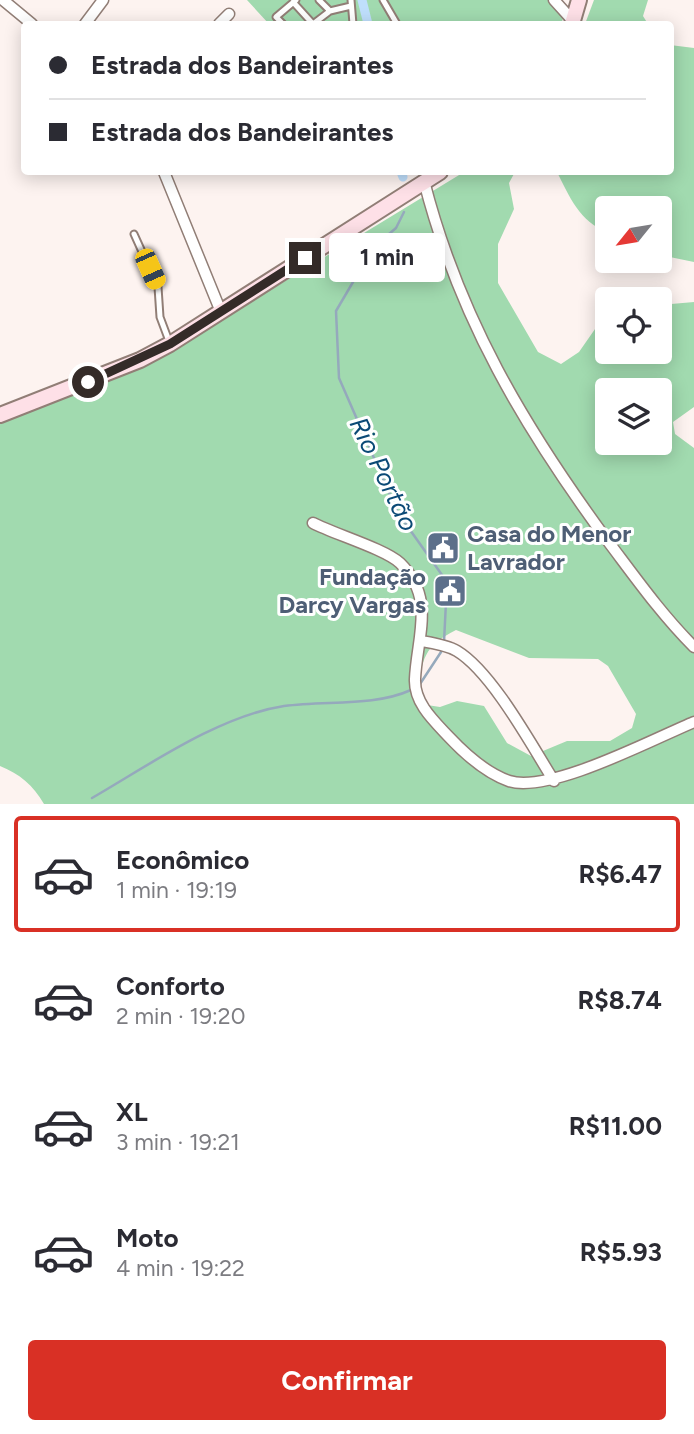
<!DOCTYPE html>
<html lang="pt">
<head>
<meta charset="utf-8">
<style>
  :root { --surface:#fff; --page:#f7f7f7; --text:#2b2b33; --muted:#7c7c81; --line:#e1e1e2; --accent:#d93025 }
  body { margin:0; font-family:Figtree,sans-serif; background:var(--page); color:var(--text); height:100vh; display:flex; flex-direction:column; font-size:26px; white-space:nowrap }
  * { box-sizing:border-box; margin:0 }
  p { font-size:23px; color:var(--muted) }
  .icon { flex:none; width:38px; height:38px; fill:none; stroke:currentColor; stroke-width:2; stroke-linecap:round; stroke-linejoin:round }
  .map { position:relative; height:804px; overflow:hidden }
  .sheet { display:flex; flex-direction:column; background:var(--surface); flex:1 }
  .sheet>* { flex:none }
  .banner { position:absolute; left:21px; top:21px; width:653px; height:154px; border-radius:7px; box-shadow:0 4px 18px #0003; display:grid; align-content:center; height:154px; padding:0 28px; background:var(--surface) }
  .needle { width:46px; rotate:240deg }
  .fabs { position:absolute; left:595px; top:196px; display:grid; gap:14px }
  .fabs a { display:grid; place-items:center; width:77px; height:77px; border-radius:7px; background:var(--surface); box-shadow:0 4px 18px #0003; font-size:35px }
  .end { position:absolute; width:32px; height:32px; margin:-16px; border:9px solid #342b28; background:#fff; box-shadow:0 0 0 4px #fff }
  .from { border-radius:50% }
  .bubble { position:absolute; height:49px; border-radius:7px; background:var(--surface); box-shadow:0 4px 18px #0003; font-size:23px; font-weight:700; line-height:49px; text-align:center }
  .car { position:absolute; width:21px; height:42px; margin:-21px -10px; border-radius:9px; box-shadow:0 0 5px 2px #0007; background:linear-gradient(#f5c518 24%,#345 0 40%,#f5c518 0 76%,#345 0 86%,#f5c518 0) }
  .banner b { display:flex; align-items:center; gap:24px; height:66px; font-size:26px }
  .banner b+b { border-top:2px solid var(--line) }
  .banner i { width:18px; height:18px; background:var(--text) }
  ul { padding:12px 0 0; list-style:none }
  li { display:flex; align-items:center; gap:21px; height:116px; margin:0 14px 10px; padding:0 14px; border:4px solid transparent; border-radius:7px }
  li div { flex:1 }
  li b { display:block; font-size:26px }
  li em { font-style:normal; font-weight:700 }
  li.on { border-color:var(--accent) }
  li>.icon { width:63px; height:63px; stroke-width:1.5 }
  .button { display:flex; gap:14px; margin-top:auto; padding:14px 28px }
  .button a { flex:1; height:80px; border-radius:7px; background:var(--accent); color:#fff; font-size:28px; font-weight:700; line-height:80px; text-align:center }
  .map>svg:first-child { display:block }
  .green { fill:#a1daaf; fill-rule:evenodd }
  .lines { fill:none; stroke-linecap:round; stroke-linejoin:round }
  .stream { stroke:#95a9bc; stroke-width:2.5 }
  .canal { stroke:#bfdffc; stroke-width:9 }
  .lane-casing { stroke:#917e76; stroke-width:9 }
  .street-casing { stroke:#917e76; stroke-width:13 }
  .secondary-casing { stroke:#917e76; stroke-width:18 }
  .lane { stroke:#fff; stroke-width:5 }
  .street { stroke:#fff; stroke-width:10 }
  .secondary { stroke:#fee0e7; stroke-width:14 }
  .route { stroke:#342b28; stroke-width:9 }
  .labels { text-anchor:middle; stroke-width:6; stroke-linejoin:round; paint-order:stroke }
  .service-label { font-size:24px; font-weight:bold; fill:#4e5e75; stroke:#fff; text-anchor:start }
  .water-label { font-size:26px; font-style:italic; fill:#0b4a76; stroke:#fff }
</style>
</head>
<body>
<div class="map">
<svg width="694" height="804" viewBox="0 0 694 804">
  <rect width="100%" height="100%" fill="#fdf3f0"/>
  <!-- green -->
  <path class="green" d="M 247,0 L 556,0 L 566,11 L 561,24 L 269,24 Z
    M 594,0 L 648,0 L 643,16 L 648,24 L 585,24 Z
    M 670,45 L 694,48 L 694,262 L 660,255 L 660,208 L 607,208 L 607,232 C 580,222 569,196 557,172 L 670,172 Z
    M 464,172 L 515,172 L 509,183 L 514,209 L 498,244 L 498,283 L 538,352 L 561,364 L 579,352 L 602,319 L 607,317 L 607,352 L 660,352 L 660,305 L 694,302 L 694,407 L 673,422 L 675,434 L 694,448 L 694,804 L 44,804 C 33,785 20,774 0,766 L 0,418 L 205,330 ZM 607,390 L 660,390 L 660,443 L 607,443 ZM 456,630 L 529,658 L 598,659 L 608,666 L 636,714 L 632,728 L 610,741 L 567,741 L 531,756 L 507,743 L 484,706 L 457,701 L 440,707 L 427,705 L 419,694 C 421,659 424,646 456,630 Z"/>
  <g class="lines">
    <!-- stream -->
    <path class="stream" d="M 404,212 L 396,228 L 373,248 L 336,311 L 339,378 L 398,513 L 447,582 L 444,642
      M 420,684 L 443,649
      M 92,798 C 149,765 219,716 284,706 C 326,700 373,707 411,690"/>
    <!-- canal -->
    <path class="canal" d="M 362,0 L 368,24
      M 401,172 L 403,177"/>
    <defs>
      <path id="lane" d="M 319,0 L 330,11
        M 351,0 L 353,24
        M 383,0 L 397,24
        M 293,2 L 313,24
        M 283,24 L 276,17 L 296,0
        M 313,24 L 330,11 L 351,6
        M 134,234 L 158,287 L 160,317 L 169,341"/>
      <path id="street" d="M 3,0 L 32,24
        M 554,0 L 573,21
        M 85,24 L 103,0
        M 219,24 L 229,14
        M 164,172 L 221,312
        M 424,181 C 459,318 524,427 607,540 C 635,577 661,614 694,647
        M 313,523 C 334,534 385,549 400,563 C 436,598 417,636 415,679 C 414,703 434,721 449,737 C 465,754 486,773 509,781 C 549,794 653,739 694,722
        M 421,641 C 433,643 447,645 457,651 C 492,672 532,746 554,781"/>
      <path id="secondary" d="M 572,24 L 579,0
        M 0,415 L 140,360 L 170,344 L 440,172"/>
    </defs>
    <!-- lane casing -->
    <use href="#lane" class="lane-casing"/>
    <!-- street casing -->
    <use href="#street" class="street-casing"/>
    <!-- secondary casing -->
    <use href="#secondary" class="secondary-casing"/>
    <!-- lane -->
    <use href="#lane" class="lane"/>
    <!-- street -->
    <use href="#street" class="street"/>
    <!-- secondary -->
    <use href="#secondary" class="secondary"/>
  </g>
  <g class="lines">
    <!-- route -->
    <path class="route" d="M 88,382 L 170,344 L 305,258"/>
  </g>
  <!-- icons -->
  <defs>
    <symbol id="civic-square" viewBox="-11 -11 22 22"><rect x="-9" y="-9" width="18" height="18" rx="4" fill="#5c6f8a" stroke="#fff"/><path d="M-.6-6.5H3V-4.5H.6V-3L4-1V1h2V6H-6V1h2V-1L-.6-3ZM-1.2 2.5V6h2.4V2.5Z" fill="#fff"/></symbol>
  </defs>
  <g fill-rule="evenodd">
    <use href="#civic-square" x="424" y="529" width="38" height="38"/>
    <use href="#civic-square" x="431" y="572" width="38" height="38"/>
  </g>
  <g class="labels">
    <!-- service labels -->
    <g class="service-label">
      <text x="467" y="542">Casa do Menor<tspan x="467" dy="28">Lavrador</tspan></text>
      <text x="426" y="585" text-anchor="end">Fundação<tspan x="426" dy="28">Darcy Vargas</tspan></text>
    </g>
    <!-- water labels -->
    <g class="water-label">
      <text transform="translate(384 474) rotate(64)" y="9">Rio Portão</text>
    </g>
  </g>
</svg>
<div class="fabs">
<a><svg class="needle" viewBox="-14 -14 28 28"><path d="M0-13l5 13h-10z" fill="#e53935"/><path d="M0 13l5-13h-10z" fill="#7c7c81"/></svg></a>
<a><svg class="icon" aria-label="locate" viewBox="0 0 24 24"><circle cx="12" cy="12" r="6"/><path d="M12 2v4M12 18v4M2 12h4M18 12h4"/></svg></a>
<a><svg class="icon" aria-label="layers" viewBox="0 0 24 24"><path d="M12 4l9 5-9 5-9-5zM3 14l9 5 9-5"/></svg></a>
</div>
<i class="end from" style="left:88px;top:382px"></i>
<i class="end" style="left:305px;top:258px"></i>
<div class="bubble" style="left:329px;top:233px;width:116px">1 min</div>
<i class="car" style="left:150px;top:269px;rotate:156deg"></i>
<div class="banner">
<b><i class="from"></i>Estrada dos Bandeirantes</b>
<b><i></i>Estrada dos Bandeirantes</b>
</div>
</div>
<section class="sheet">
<ul>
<li class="on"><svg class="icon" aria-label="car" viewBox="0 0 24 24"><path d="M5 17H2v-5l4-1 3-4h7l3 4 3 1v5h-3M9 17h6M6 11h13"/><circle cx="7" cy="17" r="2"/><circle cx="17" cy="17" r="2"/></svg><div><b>Econômico</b><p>1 min · 19:19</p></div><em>R$6.47</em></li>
<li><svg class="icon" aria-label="car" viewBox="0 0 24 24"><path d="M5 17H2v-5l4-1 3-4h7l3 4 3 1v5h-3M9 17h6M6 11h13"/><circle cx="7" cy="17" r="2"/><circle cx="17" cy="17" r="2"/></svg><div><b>Conforto</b><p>2 min · 19:20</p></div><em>R$8.74</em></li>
<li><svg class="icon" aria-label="car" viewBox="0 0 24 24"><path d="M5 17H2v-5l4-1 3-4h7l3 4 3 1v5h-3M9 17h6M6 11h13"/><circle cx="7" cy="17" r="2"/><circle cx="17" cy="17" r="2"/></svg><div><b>XL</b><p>3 min · 19:21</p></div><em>R$11.00</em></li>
<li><svg class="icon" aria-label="car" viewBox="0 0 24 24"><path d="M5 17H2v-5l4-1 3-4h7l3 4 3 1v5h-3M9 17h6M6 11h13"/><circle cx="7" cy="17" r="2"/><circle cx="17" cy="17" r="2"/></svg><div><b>Moto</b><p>4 min · 19:22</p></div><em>R$5.93</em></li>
</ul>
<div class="button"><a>Confirmar</a></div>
</section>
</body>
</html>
